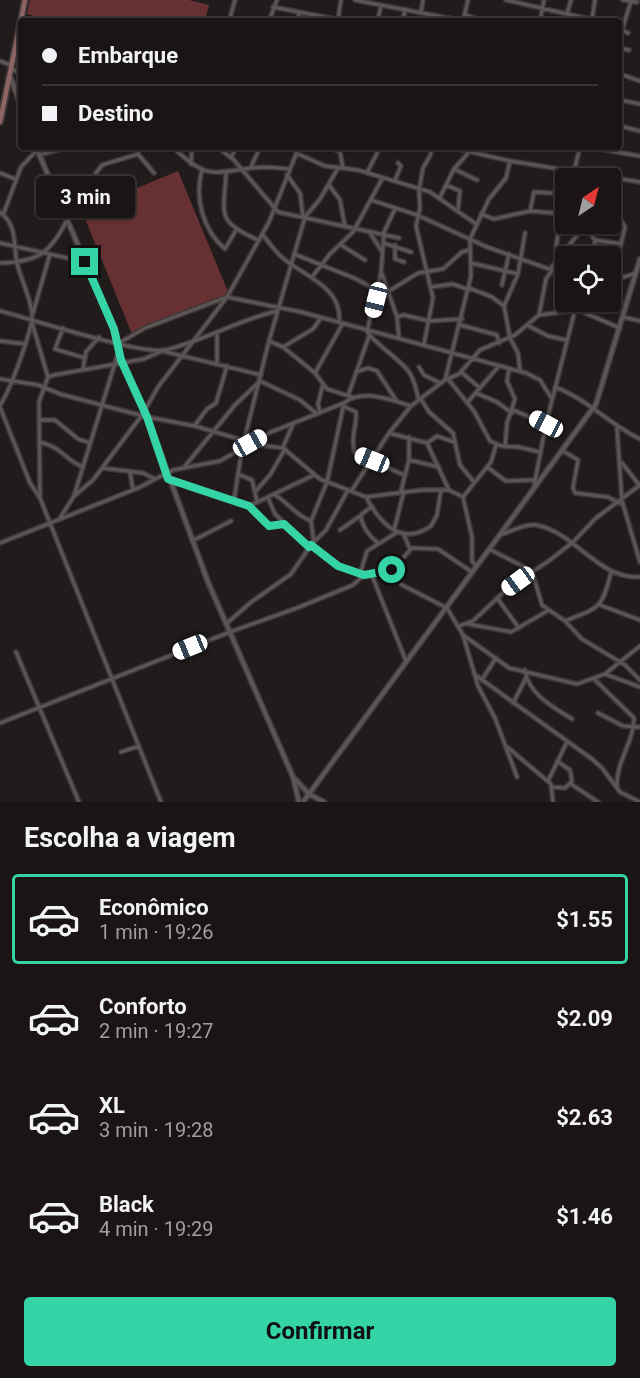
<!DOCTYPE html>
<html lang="pt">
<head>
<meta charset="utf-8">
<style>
  :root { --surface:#1a1414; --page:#272122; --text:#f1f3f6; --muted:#9f9ea0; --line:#383334; --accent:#35d4a7 }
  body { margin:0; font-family:Roboto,sans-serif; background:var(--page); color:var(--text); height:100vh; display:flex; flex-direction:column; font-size:22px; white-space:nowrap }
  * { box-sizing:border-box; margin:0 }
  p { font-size:20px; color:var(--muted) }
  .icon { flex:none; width:33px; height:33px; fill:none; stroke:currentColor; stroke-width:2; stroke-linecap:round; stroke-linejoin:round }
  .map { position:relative; height:802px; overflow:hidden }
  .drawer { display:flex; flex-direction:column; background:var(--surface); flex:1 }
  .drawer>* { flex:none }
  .banner { position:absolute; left:18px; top:18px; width:604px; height:132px; border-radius:6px; box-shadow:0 2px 4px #0004,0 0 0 2px var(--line); display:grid; align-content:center; height:132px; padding:0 24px; background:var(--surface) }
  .needle { width:39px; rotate:35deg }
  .buttons { position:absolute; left:555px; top:168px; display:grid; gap:12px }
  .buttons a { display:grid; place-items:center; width:66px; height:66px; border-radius:6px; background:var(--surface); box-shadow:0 2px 4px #0004,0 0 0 2px var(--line); font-size:30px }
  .end { position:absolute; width:27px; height:27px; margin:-14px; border:8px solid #35d4a7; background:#111; box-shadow:0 0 0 3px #111 }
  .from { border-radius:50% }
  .bubble { position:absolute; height:42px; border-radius:6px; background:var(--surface); box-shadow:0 2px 4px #0004,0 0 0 2px var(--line); font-size:20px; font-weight:700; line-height:42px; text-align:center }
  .car { position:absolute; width:18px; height:36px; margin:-18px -9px; border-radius:8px; box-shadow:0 0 4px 2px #0007; background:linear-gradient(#fff 24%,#345 0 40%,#fff 0 76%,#345 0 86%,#fff 0) }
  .banner b { display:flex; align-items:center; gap:21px; height:57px; font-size:22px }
  .banner b+b { border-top:2px solid var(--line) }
  .banner i { width:15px; height:15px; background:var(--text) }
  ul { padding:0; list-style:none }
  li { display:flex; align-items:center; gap:18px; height:90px; margin:0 12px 9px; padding:0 12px; border:3px solid transparent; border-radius:6px }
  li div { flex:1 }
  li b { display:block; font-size:22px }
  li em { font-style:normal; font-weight:700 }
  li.current { border-color:var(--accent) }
  li>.icon { width:54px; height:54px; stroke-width:1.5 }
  h2 { padding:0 24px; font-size:27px; line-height:72px }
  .action { display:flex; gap:12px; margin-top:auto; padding:12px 24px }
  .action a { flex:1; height:69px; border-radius:6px; background:var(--accent); color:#111; font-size:24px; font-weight:700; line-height:69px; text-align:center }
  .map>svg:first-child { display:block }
  .green { fill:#673133 }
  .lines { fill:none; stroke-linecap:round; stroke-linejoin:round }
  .minor-casing { stroke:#3e3838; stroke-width:6 }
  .tertiary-casing { stroke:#3e3838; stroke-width:7 }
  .secondary-casing { stroke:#3e3838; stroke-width:8 }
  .minor { stroke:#5d5555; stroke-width:3 }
  .tertiary { stroke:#5d5555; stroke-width:4 }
  .secondary { stroke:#8d6364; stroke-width:4.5 }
  .route { stroke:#35d4a7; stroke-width:8 }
</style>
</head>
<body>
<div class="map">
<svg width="640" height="802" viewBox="0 0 640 802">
  <rect width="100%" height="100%" fill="#221b1b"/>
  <!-- green -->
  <path class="green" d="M 30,0 L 189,0 L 209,5 L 205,21 L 52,21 L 27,14 Z
    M 178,171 L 229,294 L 132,334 L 82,211 Z"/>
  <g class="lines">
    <defs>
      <path id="minor" d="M 355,0 L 463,21
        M 506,0 L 598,21
        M 623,0 L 637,2
        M 273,7 L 345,21
        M 421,12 L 423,0
        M 567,14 L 571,0
        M 465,15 L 484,21
        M 338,19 L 341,0
        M 592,19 L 595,0
        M 229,21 L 235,0
        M 269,21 L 277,0
        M 298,21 L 299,14
        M 378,21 L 381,5
        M 403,21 L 405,9
        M 463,21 L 468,0
        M 540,21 L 544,0
        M 620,29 L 628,33
        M 622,30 L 631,1
        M 620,48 L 629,50
        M 0,61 L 10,65
        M 12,69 L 21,74
        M 620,74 L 640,81
        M 620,100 L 640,104
        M 620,126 L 640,131
        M 172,147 C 208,178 207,174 252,168 C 264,166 277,168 289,169
        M 217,147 L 233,159 L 278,212 L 399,238
        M 329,147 L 340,152 L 343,168
        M 450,147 L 510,161 L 640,182
        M 588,147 L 640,156
        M 296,153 L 325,166 L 358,170 L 430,192 L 476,224
        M 138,154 L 154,173
        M 39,155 L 69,147
        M 231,157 L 237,147
        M 191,164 L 192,147
        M 251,167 L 260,147
        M 454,169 L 477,180
        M 202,170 C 194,198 203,230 225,249 L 236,230
        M 574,171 L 580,147
        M 0,173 L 15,179
        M 367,173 L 378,151
        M 226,174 C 224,214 215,221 258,240
        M 287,175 L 300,193 L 303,216
        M 395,180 L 401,166 L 398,163
        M 329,185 L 340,200 L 345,227
        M 446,185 L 460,191 L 458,209
        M 440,197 L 454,169 L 469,152
        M 371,200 L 417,215 L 487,247 L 566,275
        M 63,210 L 79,196 L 102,165 L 138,154 L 139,147
        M 530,211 L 534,192 L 551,193
        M 0,212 C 18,226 13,244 17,263 C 21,280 30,296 32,313 C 34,327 9,393 0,405
        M 481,214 L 494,219 L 530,211 L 566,214
        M 3,215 L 21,167 L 37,150
        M 585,226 L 595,240 L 595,256
        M 370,233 L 381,250
        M 262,234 C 269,242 275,252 284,259 C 306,277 343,288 339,322
        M 383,234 L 395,209
        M 384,234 L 381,273 L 367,331 C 370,340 401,360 409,372 C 415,380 416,391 419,400
        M 558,234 L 556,248 L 561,256
        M 595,240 L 621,244
        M 0,243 L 85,262
        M 383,243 L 411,252
        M 341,245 L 365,260
        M 395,245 L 395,259 L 404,262
        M 294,254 L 354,278 L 377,290
        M 0,263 C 37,262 50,254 67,220
        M 471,263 L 518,274
        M 551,268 L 586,224
        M 382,274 L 397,317 L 399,338
        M 312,277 L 330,254 L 353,232 L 382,179
        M 612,281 L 625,227 L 612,206
        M 612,281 L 636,273
        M 502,285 L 509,254
        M 431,287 L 453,284 L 469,290
        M 469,288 L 492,297 L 504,306 L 510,338 L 518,353 L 520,371
        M 389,291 L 418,273 L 443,269 L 462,252 L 469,250
        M 504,306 L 518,274 L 525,233
        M 573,308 L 582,302
        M 0,311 C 31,319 141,355 165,350 C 204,341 238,320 277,311
        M 33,313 L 50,254
        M 539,315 L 546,279 L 553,269
        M 397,317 L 404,315 L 429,321 L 462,319
        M 623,317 L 640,321
        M 32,323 L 48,377
        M 460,325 L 497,335 L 499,343
        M 529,326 L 548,336 L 566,340
        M 63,328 L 55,349 L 85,358
        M 217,334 L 217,364
        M 0,341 L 25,344
        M 269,341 L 283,347 L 315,373 L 327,389 L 352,397
        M 119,343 L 145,328 L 227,297 L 301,312 L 526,373 L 540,380 L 552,399
        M 424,344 L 433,298 L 416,226 L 420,208 L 419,190 L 423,168 L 430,156 L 432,147
        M 283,347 L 313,329 L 321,318
        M 419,367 L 424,375 L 440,383
        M 83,369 L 86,352 L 99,337
        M 356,372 L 368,368 L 377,371 L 396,400
        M 461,372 L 480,388
        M 315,373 L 343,323
        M 0,379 L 38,385 L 60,394 L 147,417 L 195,426 L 259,445 L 283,448 L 320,479 L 366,497 L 422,490 L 449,490 L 463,497
        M 448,379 L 474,411 L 490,441 L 501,446 L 519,447 L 539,452
        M 445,380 L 471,276 L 470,239 L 489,199 L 506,178 L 510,161
        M 555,387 C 587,399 609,424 640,439
        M 476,393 L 497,402 L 512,413
        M 348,396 L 369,336
        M 421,399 L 429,412 L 453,433 L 460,465 L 474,482
        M 467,403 L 498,367
        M 0,407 L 30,483 L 40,498
        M 345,407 L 356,412 C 357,427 350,438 355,453 L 404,475
        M 145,410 L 158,387 L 227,297 L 269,222 L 299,147
        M 513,410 L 546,424
        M 320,412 L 318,404 L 323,384
        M 39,420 L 55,420 L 78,439 L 90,443
        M 195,425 L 207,409 L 216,403 L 227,366
        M 617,428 L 622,501 L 640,562
        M 389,433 L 427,443 L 449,490
        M 39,442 C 63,447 63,459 83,467
        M 427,443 L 437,436 L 454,442
        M 283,447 L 293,424
        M 505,447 L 507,423 L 515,399 L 507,381 L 509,369
        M 563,451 L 578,460 L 573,488 L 575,493 L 608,497 L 619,503
        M 409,460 L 439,467
        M 622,463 L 640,486
        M 185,466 L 235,405 L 260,381 L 300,400 L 317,414
        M 487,467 L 506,481 L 533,480
        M 102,468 L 143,473 L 155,479
        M 130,472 L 133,490
        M 238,474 L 252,480 L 257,501
        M 170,480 L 248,506 L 269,526 L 284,524
        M 534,486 L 546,424 L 575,310
        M 352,490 L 389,433 L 411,406
        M 401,491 L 409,460 L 409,437
        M 255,492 L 270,475 L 285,449
        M 275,495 C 289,503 296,516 311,521
        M 74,496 L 93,480 L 142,415
        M 366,497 C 380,523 401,547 431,526 L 437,515 L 441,490
        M 268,498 L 275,514 L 309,547
        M 234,500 L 242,449 L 269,341 L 305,217 L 320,199 L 338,168
        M 249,506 L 314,475
        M 372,506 L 361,515 C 361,525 369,536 377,542
        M 60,518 L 74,496 L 119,350
        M 340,530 L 360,516
        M 394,530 L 404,491
        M 404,535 L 410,549
        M 500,535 C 510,532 526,523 536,525 C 577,533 597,579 640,577
        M 192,541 L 231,521
        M 314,542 L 311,521 L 327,482 L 344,403
        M 0,543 L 138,488 L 173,470 L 220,461 L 271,432 L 344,403 C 362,388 391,400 411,406 L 445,380 L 459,374 L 480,350 L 515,335 L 539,315 L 578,310 L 620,328
        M 311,545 L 338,566 L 364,575
        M 489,549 L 532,571 L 542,605 L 565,621 L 582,639 L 625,665 L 640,680
        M 476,566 L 472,561 L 472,537 L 463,497 L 491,462 L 496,445
        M 392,570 L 402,585 L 447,608 L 463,635 L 478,686 L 495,718 L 517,777
        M 371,573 L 406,661
        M 360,574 L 367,551 L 396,533
        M 497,598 L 519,628
        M 600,605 L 640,620
        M 565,621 C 600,607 601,610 611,573
        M 226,624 L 250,603 L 291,574 L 311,545 L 326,530 L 348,490
        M 468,624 L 511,632 L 549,610
        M 459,626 L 473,621 L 507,589 L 550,560 L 573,542 L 596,518 L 640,485
        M 463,635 L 509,668 L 577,684 L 605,674 L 640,646
        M 16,652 L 79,802
        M 525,670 C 528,694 553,707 572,719
        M 474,674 L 592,759 L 602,768 L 620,792 L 640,802
        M 605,674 L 640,687
        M 483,678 L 496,658
        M 594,679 L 634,718 C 634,742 616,761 617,786
        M 513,703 L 526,678
        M 598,713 L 623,726 L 640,727
        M 0,723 L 230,632 L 297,608 L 353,585 L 364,575 L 392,570 L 412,548 L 438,549 L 472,572
        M 506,746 L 551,784 L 553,802
        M 121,752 L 139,746
        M 548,781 L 567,742
        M 571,784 L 598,802
        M 552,787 L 565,788 L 572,781 L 570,770 L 557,761
        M 161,802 L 40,498 L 39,402 L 48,377 L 54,375 L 144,359 L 162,351 L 261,375"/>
      <path id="tertiary" d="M 10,76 L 21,106
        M 36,147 L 114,329 L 121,360 L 147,417 L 208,582 L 293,777 L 299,802
        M 294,778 L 309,794 L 324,802
        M 303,802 L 596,404 L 640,259"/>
      <path id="secondary" d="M 0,122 L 25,0"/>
    </defs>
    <!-- minor casing -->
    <use href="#minor" class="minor-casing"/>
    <!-- tertiary casing -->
    <use href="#tertiary" class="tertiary-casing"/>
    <!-- secondary casing -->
    <use href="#secondary" class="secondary-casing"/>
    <!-- minor -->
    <use href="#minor" class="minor"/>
    <!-- tertiary -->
    <use href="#tertiary" class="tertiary"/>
    <!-- secondary -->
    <use href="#secondary" class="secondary"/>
  </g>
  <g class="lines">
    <!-- route -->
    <path class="route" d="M 85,262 L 114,329 L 121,360 L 147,417 L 168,479 L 249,506 L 269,526 L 284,524 L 309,547 L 311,545 L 338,566 L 364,575 L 392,570"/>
  </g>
</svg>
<div class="buttons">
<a><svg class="needle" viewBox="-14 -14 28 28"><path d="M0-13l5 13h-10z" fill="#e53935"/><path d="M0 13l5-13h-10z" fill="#9f9ea0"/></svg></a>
<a><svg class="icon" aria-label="locate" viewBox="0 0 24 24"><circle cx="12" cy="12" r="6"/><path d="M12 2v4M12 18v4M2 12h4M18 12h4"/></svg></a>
</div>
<i class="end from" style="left:392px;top:570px"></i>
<i class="end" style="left:85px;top:262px"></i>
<div class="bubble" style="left:36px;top:176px;width:99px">3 min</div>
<i class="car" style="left:376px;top:300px;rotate:194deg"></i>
<i class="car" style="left:546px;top:424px;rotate:298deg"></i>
<i class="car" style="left:250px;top:443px;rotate:61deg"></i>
<i class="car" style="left:372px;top:460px;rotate:292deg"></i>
<i class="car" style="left:518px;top:581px;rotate:234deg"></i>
<i class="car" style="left:190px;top:647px;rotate:248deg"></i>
<div class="banner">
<b><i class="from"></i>Embarque</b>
<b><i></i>Destino</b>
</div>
</div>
<section class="drawer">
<h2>Escolha a viagem</h2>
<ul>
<li class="current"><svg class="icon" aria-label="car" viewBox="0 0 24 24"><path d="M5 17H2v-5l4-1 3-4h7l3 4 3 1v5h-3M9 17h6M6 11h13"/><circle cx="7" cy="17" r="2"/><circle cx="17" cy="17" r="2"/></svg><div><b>Econômico</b><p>1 min · 19:26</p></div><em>$1.55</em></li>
<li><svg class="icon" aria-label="car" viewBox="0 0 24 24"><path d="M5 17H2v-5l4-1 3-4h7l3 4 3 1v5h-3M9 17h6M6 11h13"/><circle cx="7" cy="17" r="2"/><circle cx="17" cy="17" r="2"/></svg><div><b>Conforto</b><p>2 min · 19:27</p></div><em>$2.09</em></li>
<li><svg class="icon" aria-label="car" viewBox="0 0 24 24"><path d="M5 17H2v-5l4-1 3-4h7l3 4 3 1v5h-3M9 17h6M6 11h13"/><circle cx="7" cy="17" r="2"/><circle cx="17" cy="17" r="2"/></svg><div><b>XL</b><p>3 min · 19:28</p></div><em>$2.63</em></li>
<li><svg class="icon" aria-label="car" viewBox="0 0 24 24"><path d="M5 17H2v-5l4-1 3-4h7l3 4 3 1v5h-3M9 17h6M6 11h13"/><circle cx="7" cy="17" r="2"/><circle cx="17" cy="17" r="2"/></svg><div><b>Black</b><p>4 min · 19:29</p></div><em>$1.46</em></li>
</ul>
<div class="action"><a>Confirmar</a></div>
</section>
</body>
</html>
